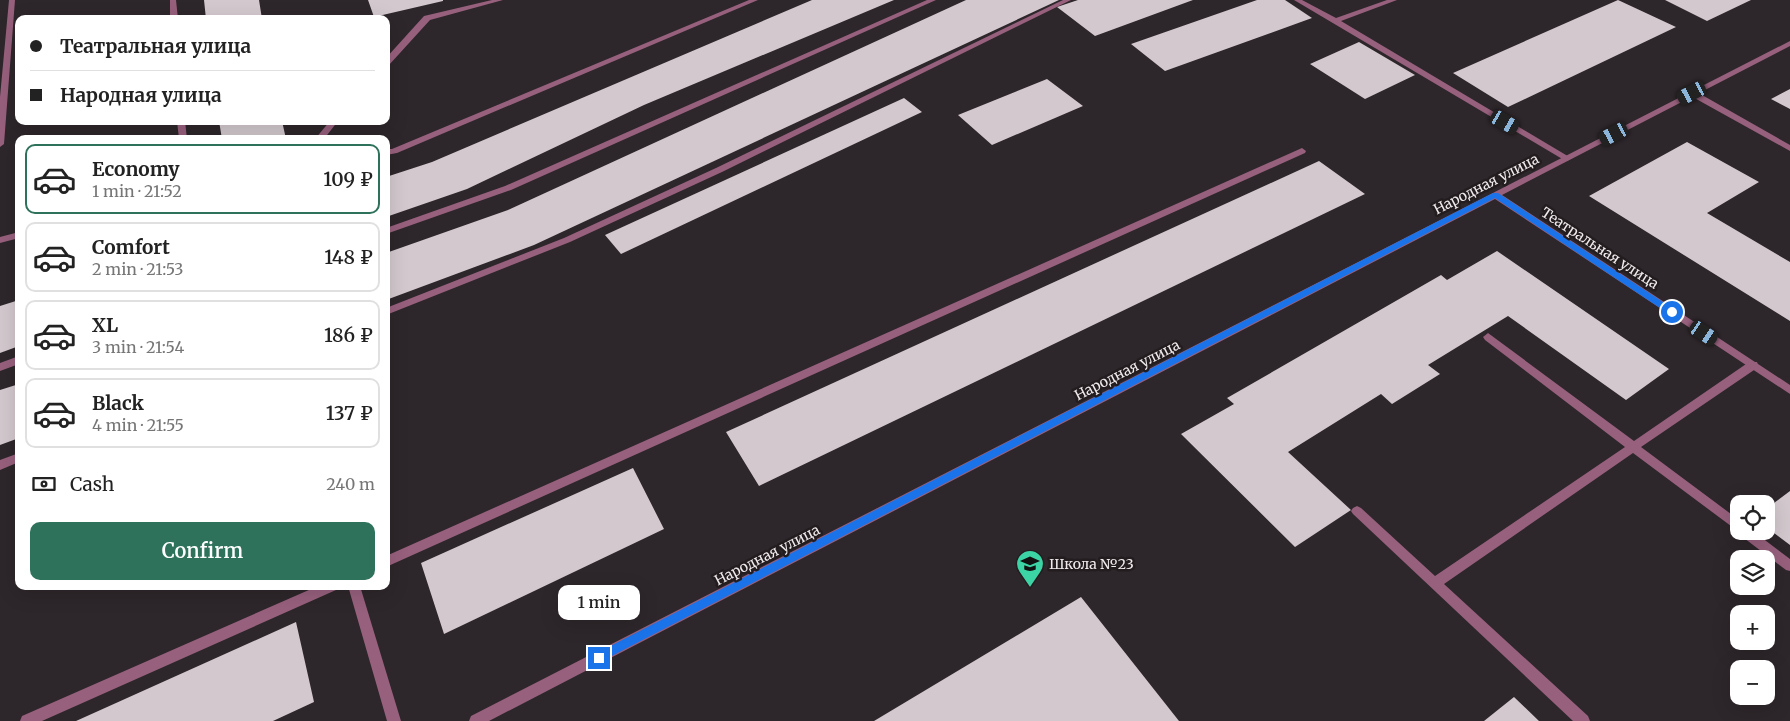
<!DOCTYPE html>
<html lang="en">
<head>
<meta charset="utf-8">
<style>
  :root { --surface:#fff; --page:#f2f2f2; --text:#222; --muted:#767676; --line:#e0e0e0; --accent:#2e725c }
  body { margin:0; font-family:Merriweather,serif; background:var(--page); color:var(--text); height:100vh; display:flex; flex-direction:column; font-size:19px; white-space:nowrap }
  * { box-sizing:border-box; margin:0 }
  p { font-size:16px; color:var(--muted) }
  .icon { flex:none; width:28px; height:28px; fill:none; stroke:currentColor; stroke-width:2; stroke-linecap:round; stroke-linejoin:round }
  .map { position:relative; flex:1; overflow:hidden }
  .sheet { position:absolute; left:15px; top:135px; width:375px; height:455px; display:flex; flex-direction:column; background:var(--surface); border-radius:10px; box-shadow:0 5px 20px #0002 }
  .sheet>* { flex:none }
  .hud { position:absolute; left:15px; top:15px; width:375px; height:110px; border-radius:10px; box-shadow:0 5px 20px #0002; display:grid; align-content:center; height:110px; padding:0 15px; background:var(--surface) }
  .tools { position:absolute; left:1730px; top:495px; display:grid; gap:10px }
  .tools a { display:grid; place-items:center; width:45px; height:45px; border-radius:10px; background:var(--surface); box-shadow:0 5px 20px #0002; font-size:25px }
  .end { position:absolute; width:22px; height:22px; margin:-11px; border:6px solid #1a73e8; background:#fff; box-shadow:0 0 0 2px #fff }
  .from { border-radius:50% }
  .bubble { position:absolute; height:35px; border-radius:10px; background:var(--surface); box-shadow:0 5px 20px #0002; font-size:16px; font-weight:600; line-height:35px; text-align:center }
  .car { position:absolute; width:15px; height:30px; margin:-15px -8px; border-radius:6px; box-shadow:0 0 4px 1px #0007; background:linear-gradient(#222 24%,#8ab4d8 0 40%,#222 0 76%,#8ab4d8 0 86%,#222 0) }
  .hud b { display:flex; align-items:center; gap:18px; height:48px; font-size:19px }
  .hud b+b { border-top:1px solid var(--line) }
  .hud i { width:12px; height:12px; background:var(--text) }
  ul { padding:9px 0 0; list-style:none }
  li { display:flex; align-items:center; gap:15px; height:70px; margin:0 10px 8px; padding:0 5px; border:2px solid var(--line); border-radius:10px }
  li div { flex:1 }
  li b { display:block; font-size:19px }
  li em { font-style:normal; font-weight:600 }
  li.active { border-color:var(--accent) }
  li>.icon { width:45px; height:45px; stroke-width:1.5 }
  .pay { display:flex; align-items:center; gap:12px; height:55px; padding:0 15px; font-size:19px }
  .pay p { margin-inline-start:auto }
  .action { display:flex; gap:10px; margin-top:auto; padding:10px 15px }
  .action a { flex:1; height:58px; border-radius:10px; background:var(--accent); color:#fff; font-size:20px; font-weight:600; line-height:58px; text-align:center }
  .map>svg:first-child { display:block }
  .building { fill:#d2c8cd }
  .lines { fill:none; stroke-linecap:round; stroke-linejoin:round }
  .service { fill:#97607d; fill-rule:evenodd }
  .minor { fill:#97607d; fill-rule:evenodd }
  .route { fill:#1a73e8 }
  .labels { text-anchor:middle; stroke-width:5; stroke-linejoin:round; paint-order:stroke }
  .street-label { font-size:14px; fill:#f0ebed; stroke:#241d20 }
  .poi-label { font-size:14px; fill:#f0ebed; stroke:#241d20; text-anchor:start }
</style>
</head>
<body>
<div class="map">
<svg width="1790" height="721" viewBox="0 0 1790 721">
  <rect width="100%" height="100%" fill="#2d262a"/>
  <!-- building -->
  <path class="building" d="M 204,0 L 259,0 L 262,19 L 206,19 Z
    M 368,0 L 443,0 L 443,1 L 374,17 Z
    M 812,0 L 894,0 L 644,105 L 467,189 L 386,217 L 386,177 L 432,162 Z
    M 966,0 L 1059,0 L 534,245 L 386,300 L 386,253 L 508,210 Z
    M 1078,0 L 1193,0 L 1095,36 L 1057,7 Z
    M 1257,0 L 1285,0 L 1312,18 L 1165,71 L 1131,44 Z
    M 1618,0 L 1676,27 L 1508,107 L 1453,73 Z
    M 1665,0 L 1751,0 L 1707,21 Z
    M 1359,42 L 1415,75 L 1365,99 L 1310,64 Z
    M 1047,79 L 1083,106 L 992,145 L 958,115 Z
    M 1790,89 L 1790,109 L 1771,99 Z
    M 904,98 L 922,112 L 621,254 L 605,235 Z
    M 219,121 L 282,121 L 286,139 L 222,139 Z
    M 1687,142 L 1759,182 L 1707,213 L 1790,262 L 1790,321 L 1589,196 Z
    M 1319,161 L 1365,194 L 759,486 L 726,432 Z
    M 1497,251 L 1669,369 L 1626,400 L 1508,316 L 1428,365 L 1440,374 L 1392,404 L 1381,394 L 1288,452 L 1351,510 L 1295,547 L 1181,434 L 1234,404 L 1227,398 L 1441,275 L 1447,280 Z
    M 19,300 L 19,346 L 0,353 L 0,306 Z
    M 19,384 L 19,438 L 0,445 L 0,390 Z
    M 633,468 L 664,529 L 444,634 L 421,563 Z
    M 1790,491 L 1790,545 L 1766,527 L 1766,509 Z
    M 1081,597 L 1179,721 L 874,721 Z
    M 296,622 L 314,702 L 273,721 L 76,721 Z
    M 1514,697 L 1539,721 L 1484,721 Z"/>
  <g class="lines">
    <!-- service -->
    <path class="service" d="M 9,0 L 15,0 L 4,144 L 0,147 L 0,97 Z
      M 170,0 L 176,0 L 178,19 L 170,19 Z
      M 492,0 L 503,0 L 430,20 L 389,65 L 386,65 L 386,58 L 424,16 Z
      M 749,0 L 758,0 L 397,153 L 386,155 L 386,149 L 392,149 Z
      M 927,0 L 936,0 L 511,190 L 386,234 L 386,228 L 505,186 Z
      M 1063,0 L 1071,0 L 722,172 L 570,242 L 386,315 L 386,308 L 564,238 L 716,168 Z
      M 1294,0 L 1302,0 L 1336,18 L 1387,0 L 1397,0 L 1341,21 L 1571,158 L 1567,161 L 1564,160 Z
      M 1689,91 L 1695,91 L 1790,145 L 1790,151 L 1689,95 Z
      M 177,121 L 185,121 L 187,139 L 179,139 Z
      M 330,121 L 338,121 L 324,139 L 315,139 Z
      M 1302,148 L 1306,151 L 1305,153 L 386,567 L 386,556 Z
      M 19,232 L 19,238 L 0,243 L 0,237 Z
      M 1488,333 L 1634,441 L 1749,362 L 1757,362 L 1758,365 L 1757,368 L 1641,447 L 1739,520 L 1739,531 L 1753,531 L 1790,559 L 1790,571 L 1786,570 L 1740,535 L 1739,532 L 1633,453 L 1444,584 L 1588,716 L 1590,721 L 1573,721 L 1353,514 L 1351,511 L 1353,508 L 1357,506 L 1361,508 L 1435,576 L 1625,447 L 1485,340 L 1483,337 Z
      M 19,356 L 19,364 L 0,371 L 0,363 Z
      M 19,453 L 19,462 L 0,470 L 0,460 Z
      M 318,586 L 338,586 L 336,590 L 42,721 L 20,721 L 22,716 Z
      M 348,586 L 360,586 L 401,721 L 387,721 Z"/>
    <!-- minor -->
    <path class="minor" d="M 1790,41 L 1790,46 L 1502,195 L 1790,385 L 1790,394 L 1495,199 L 489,721 L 469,721 L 471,716 Z"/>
  </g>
  <!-- route -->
  <path class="route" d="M 1493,193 L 1498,193 L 1675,310 L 1675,314 L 1669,314 L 1495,198 L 602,661 L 595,661 L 595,654 Z"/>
  <!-- icons -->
  <defs>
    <symbol id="school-pin" viewBox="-11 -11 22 30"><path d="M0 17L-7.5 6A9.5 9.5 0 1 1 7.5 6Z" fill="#3cd4a4" stroke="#241d20"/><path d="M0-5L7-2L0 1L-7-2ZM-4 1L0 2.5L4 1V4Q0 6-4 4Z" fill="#111"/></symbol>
  </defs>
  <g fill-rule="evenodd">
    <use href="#school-pin" x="1014" y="548" width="32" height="43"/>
  </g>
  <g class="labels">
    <!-- street labels -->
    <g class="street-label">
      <text transform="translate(1486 184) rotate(-27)" y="5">Народная улица</text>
      <text transform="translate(1600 248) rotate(33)" y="5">Театральная улица</text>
      <text transform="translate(1127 370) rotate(-27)" y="5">Народная улица</text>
      <text transform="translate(767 555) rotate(-27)" y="5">Народная улица</text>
    </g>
    <!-- poi labels -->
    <g class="poi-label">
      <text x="1049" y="569">Школа №23</text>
    </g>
  </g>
</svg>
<div class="tools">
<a><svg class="icon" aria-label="locate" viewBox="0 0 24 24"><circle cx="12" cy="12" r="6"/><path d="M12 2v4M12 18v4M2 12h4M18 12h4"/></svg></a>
<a><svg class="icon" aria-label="layers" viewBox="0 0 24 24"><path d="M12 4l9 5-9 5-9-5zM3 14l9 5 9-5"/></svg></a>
<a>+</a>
<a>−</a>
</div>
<i class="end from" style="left:1672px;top:312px"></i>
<i class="end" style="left:599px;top:658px"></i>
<div class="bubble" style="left:558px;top:585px;width:82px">1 min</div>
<i class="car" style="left:1692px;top:93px;rotate:243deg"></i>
<i class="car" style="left:1505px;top:122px;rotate:120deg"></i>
<i class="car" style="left:1614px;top:134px;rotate:243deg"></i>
<i class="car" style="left:1704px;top:333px;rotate:124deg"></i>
<div class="hud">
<b><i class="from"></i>Театральная улица</b>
<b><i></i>Народная улица</b>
</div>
<section class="sheet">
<ul>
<li class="active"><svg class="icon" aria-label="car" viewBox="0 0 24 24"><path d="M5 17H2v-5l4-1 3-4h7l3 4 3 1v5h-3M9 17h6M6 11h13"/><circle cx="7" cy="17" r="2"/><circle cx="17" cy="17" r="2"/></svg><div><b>Economy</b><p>1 min · 21:52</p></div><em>109 ₽</em></li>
<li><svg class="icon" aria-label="car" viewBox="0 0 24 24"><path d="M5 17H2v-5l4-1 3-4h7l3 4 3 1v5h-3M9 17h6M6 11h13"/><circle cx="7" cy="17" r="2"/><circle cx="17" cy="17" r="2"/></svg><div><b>Comfort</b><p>2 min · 21:53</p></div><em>148 ₽</em></li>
<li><svg class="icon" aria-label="car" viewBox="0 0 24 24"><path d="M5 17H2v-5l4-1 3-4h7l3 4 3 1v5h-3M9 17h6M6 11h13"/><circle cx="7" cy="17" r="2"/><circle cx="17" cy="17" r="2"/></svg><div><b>XL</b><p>3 min · 21:54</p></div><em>186 ₽</em></li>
<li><svg class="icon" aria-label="car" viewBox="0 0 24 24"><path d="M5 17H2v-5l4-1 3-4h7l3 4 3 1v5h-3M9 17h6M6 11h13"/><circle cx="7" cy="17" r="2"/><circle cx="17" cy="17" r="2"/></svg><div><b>Black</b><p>4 min · 21:55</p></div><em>137 ₽</em></li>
</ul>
<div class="pay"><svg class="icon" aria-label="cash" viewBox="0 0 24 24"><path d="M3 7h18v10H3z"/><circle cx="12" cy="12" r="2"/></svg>Cash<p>240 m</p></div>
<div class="action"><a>Confirm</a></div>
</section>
</div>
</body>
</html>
